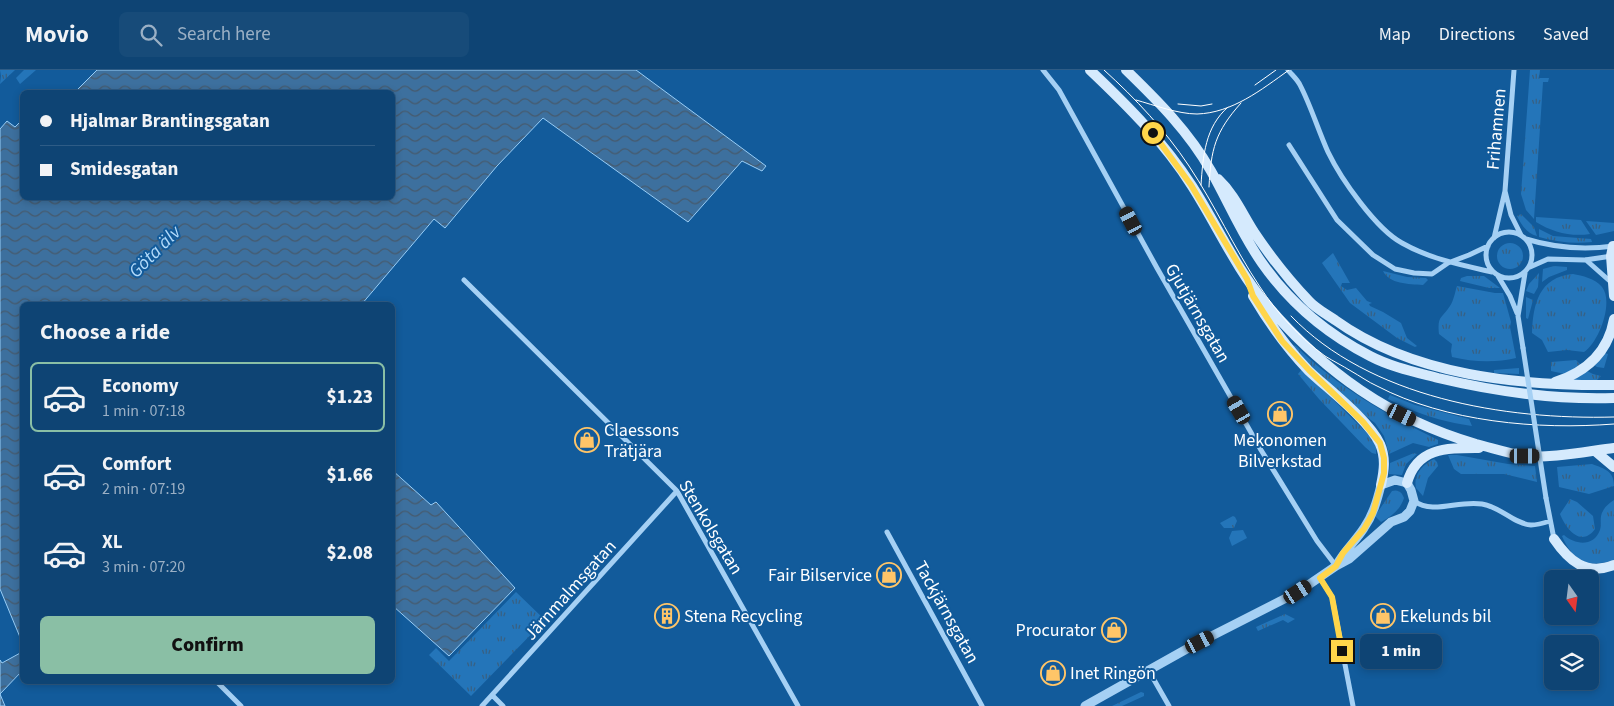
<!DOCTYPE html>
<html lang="en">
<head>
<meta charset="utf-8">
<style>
  :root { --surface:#0e4474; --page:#174b79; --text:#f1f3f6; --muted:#9bb0c5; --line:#2e5c86; --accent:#8abfa5 }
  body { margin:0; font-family:"Source Sans 3",sans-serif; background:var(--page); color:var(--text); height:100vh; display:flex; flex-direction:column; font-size:19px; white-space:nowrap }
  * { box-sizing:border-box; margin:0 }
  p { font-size:16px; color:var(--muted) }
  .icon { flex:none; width:28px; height:28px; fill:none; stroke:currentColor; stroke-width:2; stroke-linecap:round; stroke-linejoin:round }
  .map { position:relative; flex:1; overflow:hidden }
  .sheet { position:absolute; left:20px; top:232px; width:375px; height:382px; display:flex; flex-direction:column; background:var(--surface); border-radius:8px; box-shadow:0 2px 8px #0003,0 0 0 1px var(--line) }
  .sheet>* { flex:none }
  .hud { position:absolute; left:20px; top:20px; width:375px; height:110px; border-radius:8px; box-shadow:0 2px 8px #0003,0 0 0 1px var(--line); display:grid; align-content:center; height:110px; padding:0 20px; background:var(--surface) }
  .needle { width:32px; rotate:166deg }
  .tools { position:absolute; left:1544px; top:500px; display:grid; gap:10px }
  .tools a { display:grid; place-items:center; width:55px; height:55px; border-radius:8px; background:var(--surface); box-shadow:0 2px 8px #0003,0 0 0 1px var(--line); font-size:25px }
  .end { position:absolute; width:22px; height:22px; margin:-11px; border:6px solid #ffd54a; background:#111; box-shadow:0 0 0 2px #111 }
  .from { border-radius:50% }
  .bubble { position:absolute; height:35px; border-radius:8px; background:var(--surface); box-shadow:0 2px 8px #0003,0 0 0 1px var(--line); font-size:16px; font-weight:800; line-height:35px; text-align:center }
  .car { position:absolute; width:15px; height:30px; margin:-15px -8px; border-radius:6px; box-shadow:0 0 4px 1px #0007; background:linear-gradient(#222 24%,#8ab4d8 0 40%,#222 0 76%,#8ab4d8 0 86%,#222 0) }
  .hud b { display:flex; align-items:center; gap:18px; height:48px; font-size:19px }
  .hud b+b { border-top:1px solid var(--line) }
  .hud i { width:12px; height:12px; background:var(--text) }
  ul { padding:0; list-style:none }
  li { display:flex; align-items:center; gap:15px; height:70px; margin:0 10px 8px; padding:0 10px; border:2px solid transparent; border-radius:8px }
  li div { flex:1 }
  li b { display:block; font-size:19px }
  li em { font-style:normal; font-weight:800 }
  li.selected { border-color:var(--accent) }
  li>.icon { width:45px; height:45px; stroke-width:1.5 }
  h2 { padding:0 20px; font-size:22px; line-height:60px }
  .button { display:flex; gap:10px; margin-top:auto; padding:10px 20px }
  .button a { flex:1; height:58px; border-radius:8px; background:var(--accent); color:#111; font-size:20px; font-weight:800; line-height:58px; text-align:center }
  header { display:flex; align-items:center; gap:30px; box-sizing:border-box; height:70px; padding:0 25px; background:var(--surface); border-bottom:1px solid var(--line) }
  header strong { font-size:24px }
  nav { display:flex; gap:28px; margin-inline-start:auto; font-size:18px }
  .search { width:350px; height:45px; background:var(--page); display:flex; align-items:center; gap:12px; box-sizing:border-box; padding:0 18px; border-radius:8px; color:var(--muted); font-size:19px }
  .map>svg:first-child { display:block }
  .grass { fill:url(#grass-tufts) }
  .water { fill:url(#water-waves); stroke:#97cdf7 }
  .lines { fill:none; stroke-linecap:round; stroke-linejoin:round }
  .minor { stroke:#a5d0f4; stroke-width:5 }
  .tertiary { stroke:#a5d0f4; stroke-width:9 }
  .secondary { stroke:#d5eafd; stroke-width:10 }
  .tram { stroke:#fff; stroke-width:1 }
  .minor-bridge { stroke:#a5d0f4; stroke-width:5 }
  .route { stroke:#ffd54a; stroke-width:6 }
  .labels { text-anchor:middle; stroke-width:4; stroke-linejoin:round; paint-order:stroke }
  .street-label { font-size:18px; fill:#fff; stroke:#125b9b }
  .poi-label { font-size:18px; fill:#fff; stroke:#125b9b; text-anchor:start }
  .water-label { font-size:19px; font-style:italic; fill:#b2dafa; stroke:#125b9b }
</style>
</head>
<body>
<header>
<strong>Movio</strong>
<div class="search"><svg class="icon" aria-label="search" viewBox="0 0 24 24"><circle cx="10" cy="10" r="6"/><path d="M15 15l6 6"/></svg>Search here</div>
<nav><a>Map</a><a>Directions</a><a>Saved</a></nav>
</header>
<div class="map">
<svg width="1614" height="636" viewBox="0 0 1614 636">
  <defs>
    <pattern id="grass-tufts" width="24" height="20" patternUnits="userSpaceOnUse" patternTransform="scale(1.25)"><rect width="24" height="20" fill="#2475b9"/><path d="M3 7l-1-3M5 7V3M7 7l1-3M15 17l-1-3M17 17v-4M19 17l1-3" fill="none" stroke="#386082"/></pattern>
    <pattern id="water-waves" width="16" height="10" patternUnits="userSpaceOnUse" patternTransform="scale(1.25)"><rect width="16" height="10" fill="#3d709e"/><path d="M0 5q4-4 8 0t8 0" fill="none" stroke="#465a6d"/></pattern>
  </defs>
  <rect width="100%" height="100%" fill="#125b9b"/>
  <!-- grass -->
  <path class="grass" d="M 0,0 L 15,0 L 0,14 L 1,6 Z
    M 24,0 L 36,0 L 20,14 L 16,8 Z
    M 1530,0 L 1540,0 L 1539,8 L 1549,8 L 1548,12 L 1543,12 L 1534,149 L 1526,140 L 1521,124 Z
    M 1521,144 L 1534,157 L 1537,166 C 1527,164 1521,154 1517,146 Z
    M 1536,147 L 1581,150 L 1590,164 C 1571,167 1552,162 1536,152 Z
    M 1586,151 L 1614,153 L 1614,161 L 1596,165 Z
    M 1539,159 L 1553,166 L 1591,169 L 1592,172 C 1574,174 1557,172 1539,167 Z
    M1497 186a13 13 0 1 1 26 0a13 13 0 1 1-26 0Z
    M 1333,183 L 1350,213 L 1342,213 L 1341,216 L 1347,220 L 1356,218 L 1367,231 L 1372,233 L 1369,234 L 1370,236 L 1383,242 L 1401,253 L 1407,268 L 1417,276 L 1415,277 L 1397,268 L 1350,233 L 1322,193 Z
    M 1554,196 L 1567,197 L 1567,200 L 1549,207 L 1542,212 L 1543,199 Z
    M 1383,201 L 1407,207 L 1426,208 L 1428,210 L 1423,215 C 1409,214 1389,214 1383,201 Z
    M 1539,203 L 1538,217 L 1534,224 L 1526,221 L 1529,214 Z
    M 1573,204 C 1582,206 1595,208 1602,217 C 1614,232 1599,272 1584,282 L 1567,280 L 1548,282 L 1542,270 L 1532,263 C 1533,234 1539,207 1573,204 Z
    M 1467,206 L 1484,206 L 1500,218 L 1489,218 L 1460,211 L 1461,208 Z
    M 1457,216 L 1495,223 L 1503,223 L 1511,252 L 1510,257 L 1516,288 C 1495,293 1473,292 1452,287 L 1451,281 L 1452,274 L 1439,264 C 1437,245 1442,249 1450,236 C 1454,230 1455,222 1457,216 Z
    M 1526,227 L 1533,230 L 1528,249 L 1526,248 Z
    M 1293,275 L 1296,276 C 1337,317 1386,344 1438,370 L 1438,374 L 1429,377 L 1413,373 L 1389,384 L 1384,366 L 1375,353 L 1353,337 L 1296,283 Z
    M 1604,283 L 1608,284 L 1604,298 L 1597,297 L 1594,295 Z
    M 1576,290 L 1581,295 L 1565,304 L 1551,301 L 1551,292 Z
    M 1519,298 L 1519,304 L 1494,303 L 1494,300 Z
    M 1302,299 L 1370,366 L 1376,376 L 1376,384 L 1372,383 L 1365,377 L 1319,329 L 1298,304 Z
    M 1587,301 L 1593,304 L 1601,306 L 1596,311 L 1573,310 Z
    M 1390,325 L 1415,335 L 1469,349 L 1472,356 C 1439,351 1418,344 1388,329 Z
    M 1414,383 L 1417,384 L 1406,394 L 1402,405 L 1389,404 L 1390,393 Z
    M 1448,385 L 1457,385 L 1508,394 L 1535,396 L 1537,412 L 1504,404 L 1461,404 L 1454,399 Z
    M 1434,389 L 1437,392 L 1438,396 L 1428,408 L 1423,426 L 1416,418 C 1413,405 1422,395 1434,389 Z
    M 1592,394 C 1605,399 1614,401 1614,416 L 1589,424 L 1559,417 L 1557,397 Z
    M 1392,421 C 1398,419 1402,422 1404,428 C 1400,440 1392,446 1381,452 L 1375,446 Z
    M 1570,429 L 1577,432 L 1593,446 L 1595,459 C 1581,478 1566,459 1560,444 Z
    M 1614,430 L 1614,490 C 1588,498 1573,492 1562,466 L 1564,465 C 1575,475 1594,477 1600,460 C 1602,454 1599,447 1603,441 C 1605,436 1610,433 1614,430 Z
    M 1233,446 L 1235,447 L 1237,451 L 1234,458 L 1224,458 L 1220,453 Z
    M 1243,460 L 1247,468 L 1232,476 L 1229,468 L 1232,461 Z
    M 516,522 L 545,550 L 471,626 L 429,585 L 436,578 L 449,591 Z
    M 1285,544 L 1295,549 L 1288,553 L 1283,550 L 1258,561 L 1256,557 Z
    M 1141,622 L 1144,623 L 1144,626 L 1122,636 L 1112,636 Z"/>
  <!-- water -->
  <path class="water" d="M 97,0 L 636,0 L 766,96 L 762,101 L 742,91 L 688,152 L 543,48 L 497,96 L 445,158 L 434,149 L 361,235 L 22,235 L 22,572 L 0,519 L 0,59 L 7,51 L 15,57 L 22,50 L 22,128 L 392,128 L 392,22 L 75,22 Z
    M 392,400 L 431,435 L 436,432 L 515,518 L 449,586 L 393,536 Z
    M 22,582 L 22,601 L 0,624 L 5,636 L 0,636 L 0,590 L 2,593 Z"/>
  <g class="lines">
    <!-- minor -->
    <path class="minor" d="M 1043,0 L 1059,20 L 1157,198 L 1261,380 L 1317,471 L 1336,496
      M 1288,0 C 1292,5 1297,9 1300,15 C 1311,36 1318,60 1328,82 C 1341,109 1376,159 1402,173 C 1430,189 1461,195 1492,202
      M 1289,75 L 1337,150 L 1373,185 L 1395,199 L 1414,203 L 1432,204 L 1448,193 L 1469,185 L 1488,176
      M 1505,121 L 1511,145 L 1521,165
      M1486 185a23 23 0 1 1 46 0a23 23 0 1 1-46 0Z
      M 1494,168 L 1505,121 L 1514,0
      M 1526,169 C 1555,178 1584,180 1614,176
      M 1586,190 L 1612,213
      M 1530,197 L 1548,189 L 1585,190 L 1612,186
      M 1498,206 L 1510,226 L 1517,243
      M 464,210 L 677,421 L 798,636
      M 1523,278 L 1518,246 L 1525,203
      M 1546,428 L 1554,469
      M 1414,431 C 1434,445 1457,430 1482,434 C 1501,437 1514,454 1531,455 C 1537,455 1544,453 1550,451
      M 887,462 L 982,636
      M 1320,508 L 1332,527 L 1353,636
      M 1149,601 L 1169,636
      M 217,612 L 241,636
      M 493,626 L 503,636
      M 482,636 L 677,421"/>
    <!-- tertiary -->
    <path class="tertiary" d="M 1085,636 L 1192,576 L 1298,522 L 1336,496 L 1349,489 L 1391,452 L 1404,447 L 1410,441 L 1414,431 L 1411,420 L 1407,413 L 1395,410 L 1381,415 C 1377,431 1373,445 1364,458 C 1355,472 1344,481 1336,496"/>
    <!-- secondary -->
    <path class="secondary" d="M 1090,0 C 1128,36 1164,72 1192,116 C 1217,155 1236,199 1266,234 C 1324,302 1390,349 1476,374 C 1492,378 1508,383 1524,386 C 1548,389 1589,381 1614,378
      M 1126,0 C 1158,31 1189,62 1211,101 C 1228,131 1242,165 1262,193 C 1290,233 1327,264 1370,286 C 1391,297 1415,302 1438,308 C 1497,322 1553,330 1614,328
      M 1218,109 C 1234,124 1242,143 1254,162 C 1270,186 1288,209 1308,230 C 1315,238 1326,244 1335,250 C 1413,306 1520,316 1614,315
      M 1613,176 L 1611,186 L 1614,226
      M 1253,226 C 1269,253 1286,277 1308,300 C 1328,319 1369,350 1380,374 C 1386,388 1384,401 1381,415
      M 1555,312 C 1586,302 1608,283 1614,249
      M 1595,381 L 1614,397
      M 1407,413 C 1417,377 1447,378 1479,378
      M 1554,469 C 1569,491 1586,506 1614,495"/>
    <!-- tram -->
    <path class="tram" d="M 1104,0 C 1136,29 1165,60 1189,96 C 1215,135 1234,178 1260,217 C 1277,243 1300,268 1325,286 C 1333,291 1343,296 1351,301 C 1360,306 1368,312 1377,316 C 1446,352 1538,360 1614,354
      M 1255,15 L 1276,0
      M 1136,30 C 1154,35 1178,44 1197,44 C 1232,43 1261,20 1289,0
      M 1178,34 L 1201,36 L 1212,34
      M 1201,115 C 1203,86 1205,57 1228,37
      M 1209,117 C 1211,79 1215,62 1241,33
      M 1291,246 C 1370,328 1505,350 1614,347"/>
    <!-- minor-bridge -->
    <path class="minor-bridge" d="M 1523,278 L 1546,428"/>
  </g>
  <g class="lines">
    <!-- route -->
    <path class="route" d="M 1153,63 L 1191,115 L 1247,209 L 1253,226 L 1282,271 L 1309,300 L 1363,352 L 1380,373 L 1384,388 L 1384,403 L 1373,443 L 1364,459 L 1343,483 L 1336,496 L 1320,508 L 1332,527 L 1342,581"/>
  </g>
  <!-- icons -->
  <defs>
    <symbol id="shop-ring" viewBox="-11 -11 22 22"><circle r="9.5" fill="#125b9b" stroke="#ffc568" stroke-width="1.5"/><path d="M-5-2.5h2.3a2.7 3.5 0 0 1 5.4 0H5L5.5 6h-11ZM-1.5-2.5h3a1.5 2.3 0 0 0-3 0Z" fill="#ffc568"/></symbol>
    <symbol id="building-ring" viewBox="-11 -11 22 22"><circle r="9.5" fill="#125b9b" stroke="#ffc568" stroke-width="1.5"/><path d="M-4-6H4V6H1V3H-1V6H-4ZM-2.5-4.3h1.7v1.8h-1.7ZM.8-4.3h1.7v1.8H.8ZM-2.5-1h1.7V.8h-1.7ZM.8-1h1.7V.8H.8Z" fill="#ffc568"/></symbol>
  </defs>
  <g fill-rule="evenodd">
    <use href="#shop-ring" x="1266" y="330" width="28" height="28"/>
    <use href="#shop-ring" x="573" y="356" width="28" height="28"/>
    <use href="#shop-ring" x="875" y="491" width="28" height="28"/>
    <use href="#building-ring" x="653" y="532" width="28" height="28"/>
    <use href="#shop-ring" x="1369" y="532" width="28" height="28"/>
    <use href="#shop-ring" x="1100" y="546" width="28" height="28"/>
    <use href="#shop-ring" x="1039" y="589" width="28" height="28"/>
  </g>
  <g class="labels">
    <!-- street labels -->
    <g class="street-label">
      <text transform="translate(1496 59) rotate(-85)" y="6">Frihamnen</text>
      <text transform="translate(1198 243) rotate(60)" y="6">Gjutjärnsgatan</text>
      <text transform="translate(711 457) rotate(59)" y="6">Stenkolsgatan</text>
      <text transform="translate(570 520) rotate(-48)" y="6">Järnmalmsgatan</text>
      <text transform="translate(947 542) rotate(61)" y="6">Tackjärnsgatan</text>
    </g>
    <!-- poi labels -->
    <g class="poi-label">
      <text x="604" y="366">Claessons<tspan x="604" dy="21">Trätjära</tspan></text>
      <text x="1280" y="376" text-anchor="middle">Mekonomen<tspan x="1280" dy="21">Bilverkstad</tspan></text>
      <text x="872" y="511" text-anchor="end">Fair Bilservice</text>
      <text x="684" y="552">Stena Recycling</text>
      <text x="1400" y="552">Ekelunds bil</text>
      <text x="1096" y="566" text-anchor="end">Procurator</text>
      <text x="1070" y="609">Inet Ringön</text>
    </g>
    <!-- water labels -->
    <g class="water-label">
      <text transform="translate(154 181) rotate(-45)" y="7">Göta älv</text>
    </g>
  </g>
</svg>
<div class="tools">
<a><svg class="needle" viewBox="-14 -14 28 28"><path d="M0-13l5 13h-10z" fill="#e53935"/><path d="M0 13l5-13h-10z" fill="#9bb0c5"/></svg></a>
<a><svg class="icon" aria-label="layers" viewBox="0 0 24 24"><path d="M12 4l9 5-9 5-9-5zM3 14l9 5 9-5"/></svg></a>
</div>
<i class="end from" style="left:1153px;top:63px"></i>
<i class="end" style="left:1342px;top:581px"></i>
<div class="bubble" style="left:1360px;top:564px;width:82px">1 min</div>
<i class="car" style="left:1131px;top:151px;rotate:332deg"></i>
<i class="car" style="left:1239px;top:340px;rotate:330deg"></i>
<i class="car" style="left:1402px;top:345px;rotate:116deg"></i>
<i class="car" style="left:1525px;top:386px;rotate:90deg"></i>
<i class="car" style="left:1298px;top:522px;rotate:57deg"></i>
<i class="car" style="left:1200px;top:572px;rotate:63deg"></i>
<div class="hud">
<b><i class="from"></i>Hjalmar Brantingsgatan</b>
<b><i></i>Smidesgatan</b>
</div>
<section class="sheet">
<h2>Choose a ride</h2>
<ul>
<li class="selected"><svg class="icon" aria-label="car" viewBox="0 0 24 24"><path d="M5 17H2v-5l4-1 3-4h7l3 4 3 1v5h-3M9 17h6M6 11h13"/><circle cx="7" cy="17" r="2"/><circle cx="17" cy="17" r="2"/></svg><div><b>Economy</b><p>1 min · 07:18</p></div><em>$1.23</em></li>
<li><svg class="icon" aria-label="car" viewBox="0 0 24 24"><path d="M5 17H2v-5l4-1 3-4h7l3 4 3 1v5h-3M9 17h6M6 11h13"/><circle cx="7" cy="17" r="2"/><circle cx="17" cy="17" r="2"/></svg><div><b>Comfort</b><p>2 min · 07:19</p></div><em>$1.66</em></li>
<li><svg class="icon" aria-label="car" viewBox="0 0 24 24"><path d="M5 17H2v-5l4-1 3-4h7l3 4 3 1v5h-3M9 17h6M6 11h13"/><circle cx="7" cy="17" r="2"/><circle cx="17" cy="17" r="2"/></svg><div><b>XL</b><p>3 min · 07:20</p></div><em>$2.08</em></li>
</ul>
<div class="button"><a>Confirm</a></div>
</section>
</div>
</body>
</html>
